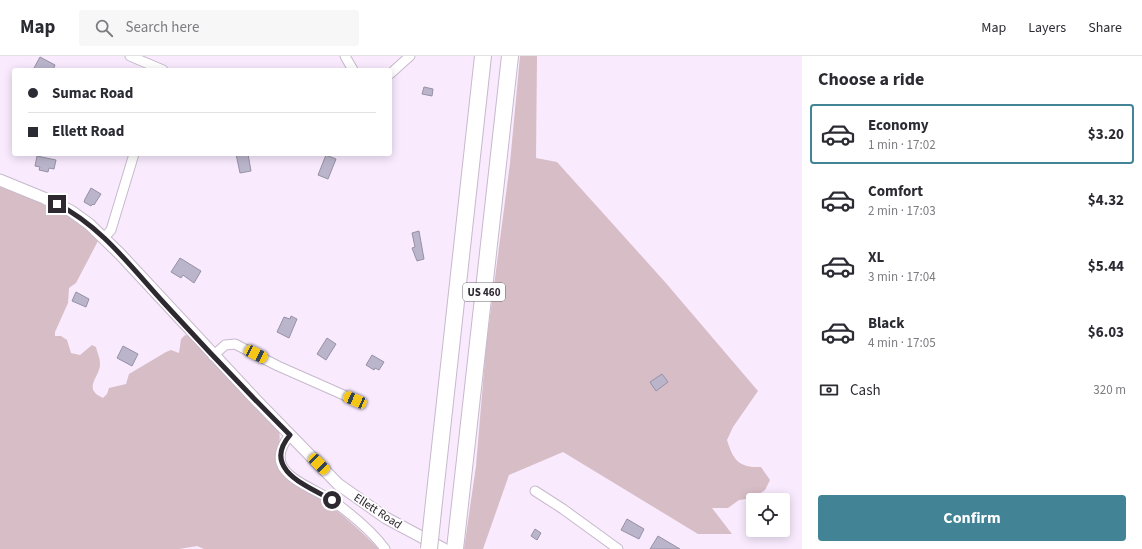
<!DOCTYPE html>
<html lang="en">
<head>
<meta charset="utf-8">
<style>
  :root { --surface:#fff; --page:#f7f7f7; --text:#2b2b33; --muted:#7c7c81; --line:#e1e1e2; --accent:#428395 }
  body { margin:0; font-family:"Source Sans 3",sans-serif; background:var(--page); color:var(--text); height:100vh; display:flex; flex-direction:column; font-size:15px; white-space:nowrap }
  * { box-sizing:border-box; margin:0 }
  p { font-size:13px; color:var(--muted) }
  .icon { flex:none; width:22px; height:22px; fill:none; stroke:currentColor; stroke-width:2; stroke-linecap:round; stroke-linejoin:round }
  .map { position:relative; flex:1; overflow:hidden }
  .details { display:flex; flex-direction:column; background:var(--surface); width:340px }
  .details>* { flex:none }
  .hud { position:absolute; left:12px; top:12px; width:380px; height:88px; border-radius:4px; box-shadow:0 2px 10px #0003; display:grid; align-content:center; height:88px; padding:0 16px; background:var(--surface) }
  .controls { position:absolute; left:746px; top:437px; display:grid; gap:8px }
  .controls a { display:grid; place-items:center; width:44px; height:44px; border-radius:4px; background:var(--surface); box-shadow:0 2px 10px #0003; font-size:20px }
  .end { position:absolute; width:18px; height:18px; margin:-9px; border:5px solid #2e2830; background:#fff; box-shadow:0 0 0 2px #fff }
  .from { border-radius:50% }
  .car { position:absolute; width:12px; height:24px; margin:-12px -6px; border-radius:5px; box-shadow:0 0 3px 1px #0007; background:linear-gradient(#f5c518 24%,#345 0 40%,#f5c518 0 76%,#345 0 86%,#f5c518 0) }
  .hud b { display:flex; align-items:center; gap:14px; height:38px; font-size:15px }
  .hud b+b { border-top:1px solid var(--line) }
  .hud i { width:10px; height:10px; background:var(--text) }
  ul { padding:0; list-style:none }
  li { display:flex; align-items:center; gap:12px; height:60px; margin:0 8px 6px; padding:0 8px; border:2px solid transparent; border-radius:4px }
  li div { flex:1 }
  li b { display:block; font-size:15px }
  li em { font-style:normal; font-weight:700 }
  li.on { border-color:var(--accent) }
  li>.icon { width:36px; height:36px; stroke-width:1.5 }
  h2 { padding:0 16px; font-size:18px; line-height:48px }
  .pay { display:flex; align-items:center; gap:10px; height:44px; padding:0 16px; font-size:15px }
  .pay p { margin-inline-start:auto }
  .action { display:flex; gap:8px; margin-top:auto; padding:8px 16px }
  .action a { flex:1; height:46px; border-radius:4px; background:var(--accent); color:#fff; font-size:16px; font-weight:700; line-height:46px; text-align:center }
  header { display:flex; align-items:center; gap:24px; box-sizing:border-box; height:56px; padding:0 20px; background:var(--surface); border-bottom:1px solid var(--line) }
  header strong { font-size:19px }
  nav { display:flex; gap:22px; margin-inline-start:auto; font-size:14px }
  .search { width:280px; height:36px; background:var(--page); display:flex; align-items:center; gap:10px; box-sizing:border-box; padding:0 14px; border-radius:4px; color:var(--muted); font-size:15px }
  main { display:flex; flex:1; min-height:0 }
  .map>svg:first-child { display:block }
  .green { fill:#d7bdc6 }
  .building { fill:#bab5cb; stroke:#9691a6 }
  .lines { fill:none; stroke-linecap:round; stroke-linejoin:round }
  .minor-casing { stroke:#c7b9cc; stroke-width:11 }
  .tertiary-casing { stroke:#c7b9cc; stroke-width:13 }
  .motorway-casing { stroke:#c7b9cc; stroke-width:18 }
  .minor { stroke:#fff; stroke-width:9 }
  .tertiary { stroke:#fff; stroke-width:11 }
  .motorway { stroke:#fff; stroke-width:16 }
  .motorway-bridge-casing { stroke:#c7b9cc; stroke-width:18; stroke-linecap:butt }
  .motorway-bridge { stroke:#fff; stroke-width:16 }
  .route { stroke:#2e2830; stroke-width:5 }
  .labels { text-anchor:middle; stroke-width:3.5; stroke-linejoin:round; paint-order:stroke }
  .shield { fill:#fdfdfd; stroke:#6c686e; stroke-width:1 }
  .shield-label { font-size:11px; font-weight:bold; fill:#2e2830 }
  .street-label { font-size:12px; fill:#2e2830; stroke:#fdfdfd }
</style>
</head>
<body>
<header>
<strong>Map</strong>
<div class="search"><svg class="icon" aria-label="search" viewBox="0 0 24 24"><circle cx="10" cy="10" r="6"/><path d="M15 15l6 6"/></svg>Search here</div>
<nav><a>Map</a><a>Layers</a><a>Share</a></nav>
</header>
<main>
<div class="map">
<svg width="802" height="493" viewBox="0 0 802 493">
  <rect width="100%" height="100%" fill="#f9eafe"/>
  <!-- green -->
  <path class="green" d="M 520,0 L 537,0 L 536,102 L 557,106 L 665,226 L 758,335 L 733,371 L 727,384 C 733,404 739,412 761,411 L 770,424 L 765,434 L 753,442 L 739,444 L 728,452 L 712,452 L 732,478 L 698,478 L 563,396 L 509,419 L 483,493 L 464,493 L 476,410 L 486,291 L 510,107 Z
    M 0,128 L 32,140 L 72,161 L 99,183 L 76,227 L 69,232 L 68,247 L 55,276 L 55,280 L 61,280 L 67,284 L 71,297 L 80,299 L 92,289 L 96,291 C 97,296 100,302 100,307 C 101,321 81,332 103,342 L 107,338 L 109,332 L 126,328 L 129,318 L 166,296 L 171,294 L 179,297 L 181,283 L 185,279 L 189,280 L 279,375 C 282,388 274,398 276,407 C 279,418 293,424 301,429 C 330,447 355,469 379,493 L 204,493 L 197,490 L 179,493 L 0,493 Z"/>
  <!-- building -->
  <path class="building" d="M 40,1 L 55,9 L 53,14 L 38,14 L 34,12 Z
    M 424,31 L 433,33 L 432,40 L 422,38 Z
    M 236,98 L 248,98 L 251,115 L 240,117 Z
    M 326,99 L 336,103 L 328,123 L 318,119 Z
    M 37,100 L 56,104 L 54,113 L 49,112 L 48,116 L 39,114 L 40,111 L 35,110 Z
    M 91,132 L 101,138 L 94,149 L 93,148 L 91,150 L 84,146 L 85,143 Z
    M 419,175 L 424,203 L 417,205 L 412,192 L 415,191 L 412,177 Z
    M 180,202 L 201,215 L 194,227 L 183,219 L 181,222 L 171,216 Z
    M 76,236 L 89,243 L 86,251 L 72,245 Z
    M 291,260 L 297,263 L 289,282 L 277,276 L 284,261 L 290,263 Z
    M 327,282 L 336,288 L 326,304 L 317,298 Z
    M 123,290 L 138,298 L 132,310 L 117,302 Z
    M 372,299 L 384,306 L 379,314 L 375,312 L 374,314 L 366,309 Z
    M 662,318 L 668,326 L 656,335 L 650,326 Z
    M 627,463 L 644,473 L 639,483 L 621,474 Z
    M 535,473 L 541,477 L 537,484 L 531,480 Z
    M 658,480 L 680,493 L 650,493 Z"/>
  <g class="lines">
    <defs>
      <path id="minor" d="M 130,0 L 163,14
        M 345,0 L 353,14
        M 390,18 L 410,0
        M 104,182 L 111,174 L 134,98
        M 213,300 L 225,289 L 235,288 L 278,310 L 355,344
        M 290,379 C 284,386 278,397 281,407 C 286,424 319,435 333,445 C 351,458 372,475 385,493
        M 535,435 L 563,453 L 618,493"/>
      <path id="tertiary" d="M 0,124 L 44,142 L 71,155 L 89,168 L 120,198 L 255,343 L 338,428 L 386,462 L 444,493"/>
      <path id="motorway" d="M 433,455 L 483,0
        M 455,493 L 510,0"/>
    </defs>
    <!-- minor casing -->
    <use href="#minor" class="minor-casing"/>
    <!-- tertiary casing -->
    <use href="#tertiary" class="tertiary-casing"/>
    <!-- motorway casing -->
    <use href="#motorway" class="motorway-casing"/>
    <!-- minor -->
    <use href="#minor" class="minor"/>
    <!-- tertiary -->
    <use href="#tertiary" class="tertiary"/>
    <!-- motorway -->
    <use href="#motorway" class="motorway"/>
    <defs>
      <path id="motorway-bridge" d="M 429,493 L 433,455"/>
    </defs>
    <!-- motorway-bridge casing -->
    <use href="#motorway-bridge" class="motorway-bridge-casing"/>
    <!-- motorway-bridge -->
    <use href="#motorway-bridge" class="motorway-bridge"/>
  </g>
  <g class="lines">
    <!-- route -->
    <path class="route" d="M 57,148 C 101,170 131,211 164,247 C 205,292 247,336 290,379 C 261,413 307,430 332,444"/>
  </g>
  <g class="labels">
    <!-- shield labels -->
    <rect class="shield" x="463" y="227" width="42" height="18" rx="3"/>
    <g class="shield-label">
      <text x="484" y="240">US 460</text>
    </g>
    <!-- street labels -->
    <g class="street-label">
      <text transform="translate(378 455) rotate(33)" y="4">Ellett Road</text>
    </g>
  </g>
</svg>
<div class="controls">
<a><svg class="icon" aria-label="locate" viewBox="0 0 24 24"><circle cx="12" cy="12" r="6"/><path d="M12 2v4M12 18v4M2 12h4M18 12h4"/></svg></a>
</div>
<i class="end from" style="left:332px;top:444px"></i>
<i class="end" style="left:57px;top:148px"></i>
<i class="car" style="left:256px;top:298px;rotate:117deg"></i>
<i class="car" style="left:355px;top:344px;rotate:294deg"></i>
<i class="car" style="left:319px;top:408px;rotate:135deg"></i>
<div class="hud">
<b><i class="from"></i>Sumac Road</b>
<b><i></i>Ellett Road</b>
</div>
</div>
<section class="details">
<h2>Choose a ride</h2>
<ul>
<li class="on"><svg class="icon" aria-label="car" viewBox="0 0 24 24"><path d="M5 17H2v-5l4-1 3-4h7l3 4 3 1v5h-3M9 17h6M6 11h13"/><circle cx="7" cy="17" r="2"/><circle cx="17" cy="17" r="2"/></svg><div><b>Economy</b><p>1 min · 17:02</p></div><em>$3.20</em></li>
<li><svg class="icon" aria-label="car" viewBox="0 0 24 24"><path d="M5 17H2v-5l4-1 3-4h7l3 4 3 1v5h-3M9 17h6M6 11h13"/><circle cx="7" cy="17" r="2"/><circle cx="17" cy="17" r="2"/></svg><div><b>Comfort</b><p>2 min · 17:03</p></div><em>$4.32</em></li>
<li><svg class="icon" aria-label="car" viewBox="0 0 24 24"><path d="M5 17H2v-5l4-1 3-4h7l3 4 3 1v5h-3M9 17h6M6 11h13"/><circle cx="7" cy="17" r="2"/><circle cx="17" cy="17" r="2"/></svg><div><b>XL</b><p>3 min · 17:04</p></div><em>$5.44</em></li>
<li><svg class="icon" aria-label="car" viewBox="0 0 24 24"><path d="M5 17H2v-5l4-1 3-4h7l3 4 3 1v5h-3M9 17h6M6 11h13"/><circle cx="7" cy="17" r="2"/><circle cx="17" cy="17" r="2"/></svg><div><b>Black</b><p>4 min · 17:05</p></div><em>$6.03</em></li>
</ul>
<div class="pay"><svg class="icon" aria-label="cash" viewBox="0 0 24 24"><path d="M3 7h18v10H3z"/><circle cx="12" cy="12" r="2"/></svg>Cash<p>320 m</p></div>
<div class="action"><a>Confirm</a></div>
</section>
</main>
</body>
</html>
